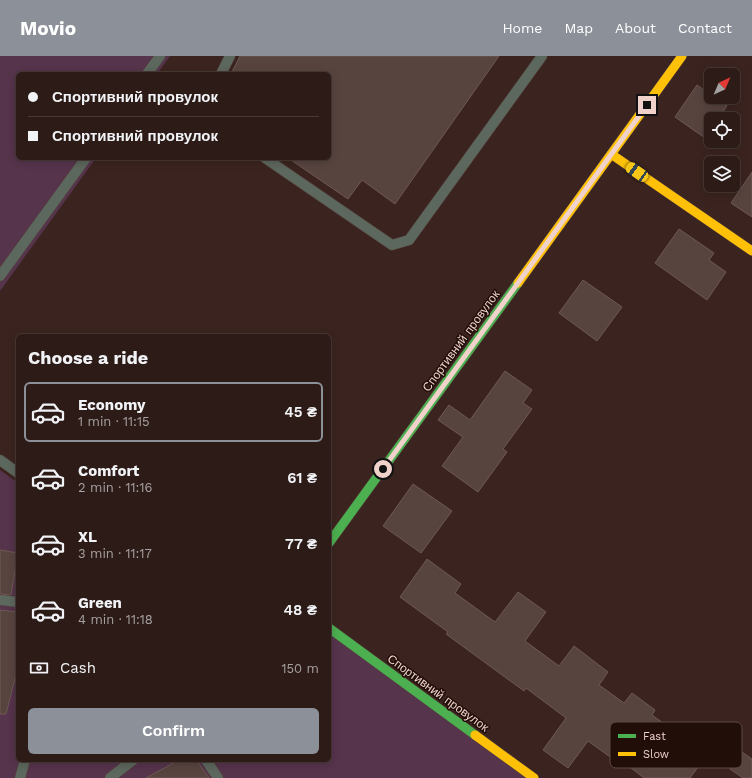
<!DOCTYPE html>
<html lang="en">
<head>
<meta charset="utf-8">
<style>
  :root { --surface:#2c1b17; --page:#382824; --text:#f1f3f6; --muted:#a6a1a1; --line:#483936; --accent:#8c9099 }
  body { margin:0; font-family:"Work Sans",sans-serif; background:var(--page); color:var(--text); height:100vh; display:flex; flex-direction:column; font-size:15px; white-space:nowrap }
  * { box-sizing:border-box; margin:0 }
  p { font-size:13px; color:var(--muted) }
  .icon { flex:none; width:22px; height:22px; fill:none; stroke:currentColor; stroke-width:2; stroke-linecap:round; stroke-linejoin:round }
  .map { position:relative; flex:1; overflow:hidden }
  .sheet { position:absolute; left:16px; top:278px; width:315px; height:428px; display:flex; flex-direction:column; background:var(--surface); border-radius:6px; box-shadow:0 2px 10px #0003,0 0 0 1px var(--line) }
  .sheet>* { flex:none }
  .guide { position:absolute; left:16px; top:16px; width:315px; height:88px; border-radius:6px; box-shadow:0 2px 10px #0003,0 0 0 1px var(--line); display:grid; align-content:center; height:88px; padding:0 12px; background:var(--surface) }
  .needle { width:26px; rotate:44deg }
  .controls { position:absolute; left:704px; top:12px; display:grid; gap:8px }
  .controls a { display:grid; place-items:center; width:36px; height:36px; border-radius:6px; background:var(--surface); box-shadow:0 2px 10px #0003,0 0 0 1px var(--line); font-size:20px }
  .end { position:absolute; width:18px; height:18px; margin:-9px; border:5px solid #f0d2cb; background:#111; box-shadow:0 0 0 2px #111 }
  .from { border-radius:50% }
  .car { position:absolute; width:12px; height:24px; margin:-12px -6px; border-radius:5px; box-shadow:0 0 3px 1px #0007; background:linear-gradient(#f5c518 24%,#345 0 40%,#f5c518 0 76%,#345 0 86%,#f5c518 0) }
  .guide b { display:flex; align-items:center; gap:14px; height:38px; font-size:15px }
  .guide b+b { border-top:1px solid var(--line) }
  .guide i { width:10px; height:10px; background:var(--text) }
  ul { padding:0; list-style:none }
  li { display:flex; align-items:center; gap:12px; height:60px; margin:0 8px 6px; padding:0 4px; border:2px solid transparent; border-radius:6px }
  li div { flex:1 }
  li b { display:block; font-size:15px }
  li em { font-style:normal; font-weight:600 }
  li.active { border-color:var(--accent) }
  li>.icon { width:36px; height:36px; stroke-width:1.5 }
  h2 { padding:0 12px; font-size:18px; line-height:48px }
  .pay { display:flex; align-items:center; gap:10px; height:44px; padding:0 12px; font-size:15px }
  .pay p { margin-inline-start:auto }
  .primary-button { display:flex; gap:8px; margin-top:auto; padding:8px 12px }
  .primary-button a { flex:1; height:46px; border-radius:6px; background:var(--accent); color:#fff; font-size:16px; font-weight:600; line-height:46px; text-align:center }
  header { display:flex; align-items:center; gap:24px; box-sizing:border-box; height:56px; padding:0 20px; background:var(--accent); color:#fff }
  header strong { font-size:19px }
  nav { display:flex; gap:22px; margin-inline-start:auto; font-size:14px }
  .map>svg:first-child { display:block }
  .green { fill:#56344c }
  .building { fill:#58443f; stroke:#6e5954 }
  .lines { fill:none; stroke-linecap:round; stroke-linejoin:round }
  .lane-casing { stroke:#55423d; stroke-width:11 }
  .fast-casing { stroke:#55423d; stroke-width:10 }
  .slow-casing { stroke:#55423d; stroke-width:10 }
  .lane { stroke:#5c675d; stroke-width:10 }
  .fast { stroke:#4caf50; stroke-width:9 }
  .slow { stroke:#ffc107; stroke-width:9 }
  .route { stroke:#f0d2cb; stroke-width:5 }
  .labels { text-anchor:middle; stroke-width:3; stroke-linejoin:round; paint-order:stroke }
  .street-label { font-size:12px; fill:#f0d2cb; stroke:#210e09 }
  .key { fill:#210e09; stroke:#5f4943; stroke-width:1 }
  .key-label { font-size:11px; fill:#f0d2cb }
</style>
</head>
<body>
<header>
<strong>Movio</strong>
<nav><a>Home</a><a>Map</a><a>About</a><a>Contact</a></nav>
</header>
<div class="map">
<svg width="752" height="722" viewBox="0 0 752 722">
  <rect width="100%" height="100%" fill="#3b241f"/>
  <!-- green -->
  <path class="green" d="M 0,0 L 170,0 L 157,18 L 18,18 L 18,102 L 96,102 L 0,235 Z
    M 0,414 L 18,427 L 18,704 L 329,704 L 329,572 L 534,722 L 0,722 Z"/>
  <!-- building -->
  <path class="building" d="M 240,0 L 499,0 L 395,148 L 362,124 L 348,143 L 288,102 L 329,102 L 329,18 L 231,18 Z
    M 697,29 L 711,39 L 711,41 L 714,41 L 727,50 L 718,63 L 711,63 L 711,73 L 705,82 L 675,61 Z
    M 752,116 L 752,161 L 731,147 Z
    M 679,173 L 714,197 L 709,204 L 726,216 L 707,244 L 655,207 Z
    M 583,224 L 622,251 L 597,285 L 559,257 Z
    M 505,315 L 532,334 L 523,347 L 532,353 L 503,393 L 507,396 L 478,436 L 442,410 L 463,381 L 438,364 L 449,349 L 470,364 Z
    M 413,428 L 452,455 L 421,497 L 383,470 Z
    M 0,494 L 18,497 L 11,539 L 0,538 Z
    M 427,503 L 461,528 L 455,537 L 495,566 L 518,536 L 546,556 L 525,585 L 559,610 L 574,590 L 608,616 L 599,629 L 624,647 L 632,637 L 655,654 L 652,659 L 707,699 L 690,722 L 644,722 L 626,708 L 624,711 L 588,685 L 568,712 L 543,694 L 566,662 L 526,632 L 524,635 L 446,578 L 448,576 L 400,541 Z
    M 0,554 L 18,556 L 18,610 L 6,658 L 0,658 Z
    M 742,696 L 752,703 L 752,722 L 743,722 L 730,713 Z
    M 179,704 L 196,704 L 209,722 L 146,722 Z"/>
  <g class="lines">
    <defs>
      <path id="lane" d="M 147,18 L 160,0
        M 221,18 L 230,0
        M 265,102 L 392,189 L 409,184 L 542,0
        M 0,220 L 86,102
        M 0,404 L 18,417
        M 0,544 L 18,546
        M 206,704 L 218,722
        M 20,722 L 25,704
        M 110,722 L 133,704"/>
      <path id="fast" d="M 329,487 L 518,227
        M 329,572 L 475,679"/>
      <path id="slow" d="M 611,98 L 752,195
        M 518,227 L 682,0
        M 475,679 L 534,722"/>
    </defs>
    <!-- lane casing -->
    <use href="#lane" class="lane-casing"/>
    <!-- fast casing -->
    <use href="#fast" class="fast-casing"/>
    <!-- slow casing -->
    <use href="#slow" class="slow-casing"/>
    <!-- lane -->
    <use href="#lane" class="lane"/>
    <!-- fast -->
    <use href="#fast" class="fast"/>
    <!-- slow -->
    <use href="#slow" class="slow"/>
  </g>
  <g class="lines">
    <!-- route -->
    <path class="route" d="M 383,413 L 647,49"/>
  </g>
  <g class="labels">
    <!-- street labels -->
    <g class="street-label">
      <text transform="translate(461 285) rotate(-54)" y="4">Спортивний провулок</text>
      <text transform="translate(438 637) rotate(36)" y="4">Спортивний провулок</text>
    </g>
  </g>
  <!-- legend -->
  <rect x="610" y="666" width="132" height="46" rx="6" class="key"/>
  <rect x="618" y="678" width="18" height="4" fill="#4caf50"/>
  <rect x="618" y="696" width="18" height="4" fill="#ffc107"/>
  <g class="key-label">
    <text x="643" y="684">Fast</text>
    <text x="643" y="702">Slow</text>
  </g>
</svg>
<div class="controls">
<a><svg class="needle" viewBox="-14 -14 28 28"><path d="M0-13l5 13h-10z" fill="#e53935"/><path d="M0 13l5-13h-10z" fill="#a6a1a1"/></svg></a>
<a><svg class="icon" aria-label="locate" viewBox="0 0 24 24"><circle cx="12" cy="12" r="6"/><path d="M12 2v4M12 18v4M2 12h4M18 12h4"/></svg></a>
<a><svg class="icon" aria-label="layers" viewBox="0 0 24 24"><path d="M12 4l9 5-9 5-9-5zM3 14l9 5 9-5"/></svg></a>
</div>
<i class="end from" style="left:383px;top:413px"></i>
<i class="end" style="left:647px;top:49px"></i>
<i class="car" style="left:637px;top:116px;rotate:305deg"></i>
<div class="guide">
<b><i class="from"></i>Спортивний провулок</b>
<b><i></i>Спортивний провулок</b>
</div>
<section class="sheet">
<h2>Choose a ride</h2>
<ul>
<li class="active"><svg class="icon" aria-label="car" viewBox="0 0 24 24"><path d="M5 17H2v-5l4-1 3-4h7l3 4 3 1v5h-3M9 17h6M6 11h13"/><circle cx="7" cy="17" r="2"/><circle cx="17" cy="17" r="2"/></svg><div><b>Economy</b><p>1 min · 11:15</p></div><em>45 ₴</em></li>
<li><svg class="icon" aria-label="car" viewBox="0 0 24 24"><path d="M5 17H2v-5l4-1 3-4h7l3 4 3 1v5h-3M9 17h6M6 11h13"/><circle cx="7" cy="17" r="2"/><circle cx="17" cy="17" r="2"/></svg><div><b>Comfort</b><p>2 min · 11:16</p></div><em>61 ₴</em></li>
<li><svg class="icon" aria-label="car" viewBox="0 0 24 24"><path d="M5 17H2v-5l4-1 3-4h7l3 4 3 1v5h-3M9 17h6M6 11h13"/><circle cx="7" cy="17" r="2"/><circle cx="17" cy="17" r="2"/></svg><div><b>XL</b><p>3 min · 11:17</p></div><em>77 ₴</em></li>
<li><svg class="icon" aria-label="car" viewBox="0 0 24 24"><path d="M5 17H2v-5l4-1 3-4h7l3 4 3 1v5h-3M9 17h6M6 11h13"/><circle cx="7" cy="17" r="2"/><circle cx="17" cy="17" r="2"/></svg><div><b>Green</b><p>4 min · 11:18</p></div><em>48 ₴</em></li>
</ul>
<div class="pay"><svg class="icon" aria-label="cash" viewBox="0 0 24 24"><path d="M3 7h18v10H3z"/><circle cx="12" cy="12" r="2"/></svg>Cash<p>150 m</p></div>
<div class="primary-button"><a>Confirm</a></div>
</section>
</div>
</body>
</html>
